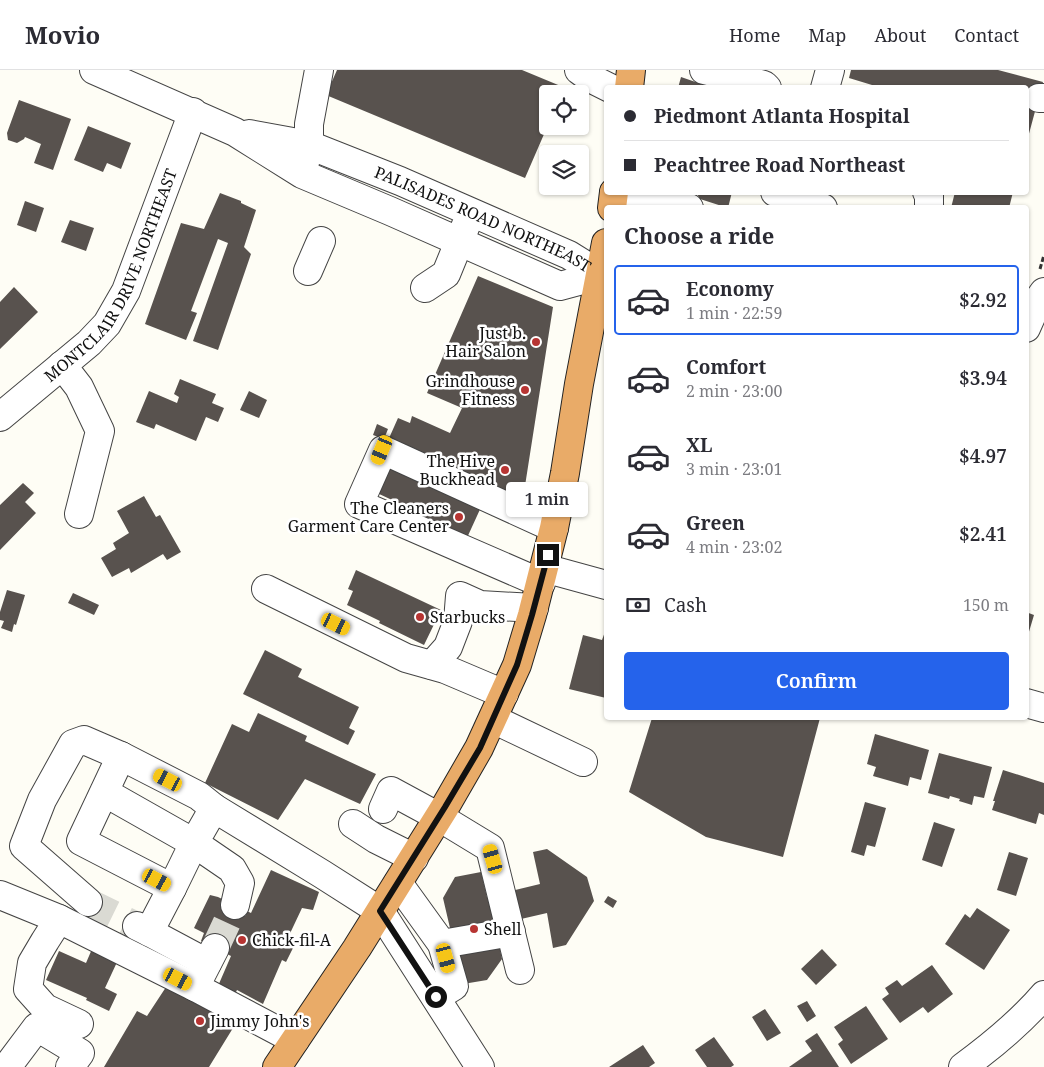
<!DOCTYPE html>
<html lang="en">
<head>
<meta charset="utf-8">
<style>
  :root { --surface:#fff; --page:#f7f7f7; --text:#2b2b33; --muted:#7c7c81; --line:#e1e1e2; --accent:#2563eb }
  body { margin:0; font-family:"Noto Serif",serif; background:var(--page); color:var(--text); height:100vh; display:flex; flex-direction:column; font-size:19px; white-space:nowrap }
  * { box-sizing:border-box; margin:0 }
  p { font-size:16px; color:var(--muted) }
  .icon { flex:none; width:28px; height:28px; fill:none; stroke:currentColor; stroke-width:2; stroke-linecap:round; stroke-linejoin:round }
  .map { position:relative; flex:1; overflow:hidden }
  .panel { position:absolute; left:604px; top:135px; width:425px; height:515px; display:flex; flex-direction:column; background:var(--surface); border-radius:5px; box-shadow:0 1px 4px #0004 }
  .panel>* { flex:none }
  .guide { position:absolute; left:604px; top:15px; width:425px; height:110px; border-radius:5px; box-shadow:0 1px 4px #0004; display:grid; align-content:center; height:110px; padding:0 20px; background:var(--surface) }
  .controls { position:absolute; left:539px; top:15px; display:grid; gap:10px }
  .controls a { display:grid; place-items:center; width:50px; height:50px; border-radius:5px; background:var(--surface); box-shadow:0 1px 4px #0004; font-size:25px }
  .end { position:absolute; width:22px; height:22px; margin:-11px; border:6px solid #111; background:#fff; box-shadow:0 0 0 2px #fff }
  .from { border-radius:50% }
  .bubble { position:absolute; height:35px; border-radius:5px; background:var(--surface); box-shadow:0 1px 4px #0004; font-size:16px; font-weight:600; line-height:35px; text-align:center }
  .car { position:absolute; width:15px; height:30px; margin:-15px -8px; border-radius:6px; box-shadow:0 0 4px 1px #0007; background:linear-gradient(#f5c518 24%,#345 0 40%,#f5c518 0 76%,#345 0 86%,#f5c518 0) }
  .guide b { display:flex; align-items:center; gap:18px; height:48px; font-size:19px }
  .guide b+b { border-top:1px solid var(--line) }
  .guide i { width:12px; height:12px; background:var(--text) }
  ul { padding:0; list-style:none }
  li { display:flex; align-items:center; gap:15px; height:70px; margin:0 10px 8px; padding:0 10px; border:2px solid transparent; border-radius:5px }
  li div { flex:1 }
  li b { display:block; font-size:19px }
  li em { font-style:normal; font-weight:600 }
  li.on { border-color:var(--accent) }
  li>.icon { width:45px; height:45px; stroke-width:1.5 }
  h2 { padding:0 20px; font-size:22px; line-height:60px }
  .pay { display:flex; align-items:center; gap:12px; height:55px; padding:0 20px; font-size:19px }
  .pay p { margin-inline-start:auto }
  .button { display:flex; gap:10px; margin-top:auto; padding:10px 20px }
  .button a { flex:1; height:58px; border-radius:5px; background:var(--accent); color:#fff; font-size:20px; font-weight:600; line-height:58px; text-align:center }
  header { display:flex; align-items:center; gap:30px; box-sizing:border-box; height:70px; padding:0 25px; background:var(--surface); border-bottom:1px solid var(--line) }
  header strong { font-size:24px }
  nav { display:flex; gap:28px; margin-inline-start:auto; font-size:18px }
  .map>svg:first-child { display:block }
  .building { fill:#58524e }
  .lines { fill:none; stroke-linecap:round; stroke-linejoin:round }
  .minor-tunnel { stroke:#dadad3; stroke-width:28; stroke-dasharray:28 14; stroke-linecap:butt }
  .minor-casing { stroke:#444; stroke-width:30 }
  .highway-casing { stroke:#222; stroke-width:30 }
  .path { stroke:#333; stroke-width:3; stroke-dasharray:5 2.5; stroke-linecap:butt }
  .minor { stroke:#fff; stroke-width:28 }
  .highway { stroke:#e9ab68; stroke-width:28 }
  .route { stroke:#111; stroke-width:6 }
  .poi-dot { fill:#b73432; stroke:#fff; stroke-width:2 }
  .labels { text-anchor:middle; stroke-width:5; stroke-linejoin:round; paint-order:stroke }
  .street-label { font-size:16px; fill:#111; stroke:#fff }
  .poi-label { font-size:16px; fill:#111; stroke:#fff; text-anchor:end }
</style>
</head>
<body>
<header>
<strong>Movio</strong>
<nav><a>Home</a><a>Map</a><a>About</a><a>Contact</a></nav>
</header>
<div class="map">
<svg width="1044" height="997" viewBox="0 0 1044 997">
  <rect width="100%" height="100%" fill="#fefdf5"/>
  <!-- building -->
  <path class="building" d="M 337,0 L 522,0 L 563,17 L 561,24 L 548,24 L 548,55 L 525,108 L 326,25 Z
    M 851,0 L 998,0 L 1043,12 L 1027,71 L 1026,18 L 871,18 L 872,15 L 849,8 Z
    M 681,7 L 710,17 L 710,18 L 678,18 Z
    M 19,30 L 71,49 L 53,100 L 34,93 L 41,74 L 25,67 L 24,69 L 17,73 L 8,70 L 7,63 Z
    M 88,56 L 131,73 L 121,99 L 107,93 L 103,102 L 74,90 Z
    M 696,122 L 732,122 L 728,138 L 700,129 Z
    M 955,122 L 1013,122 L 1009,138 L 951,138 Z
    M 220,123 L 241,131 L 241,133 L 256,140 L 244,177 L 251,184 L 218,280 L 193,271 L 228,173 L 218,169 L 191,241 L 197,243 L 186,270 L 145,254 L 181,153 L 204,159 Z
    M 25,131 L 44,138 L 36,162 L 17,155 Z
    M 70,150 L 94,158 L 86,181 L 61,172 Z
    M 478,206 L 553,237 L 522,435 L 386,375 L 398,348 L 410,353 L 412,346 L 450,363 L 462,338 L 427,323 Z
    M 14,217 L 38,242 L 0,279 L 0,232 Z
    M 180,309 L 216,324 L 212,333 L 224,338 L 218,352 L 206,347 L 196,371 L 156,354 L 154,359 L 136,352 L 149,321 L 177,333 L 179,327 L 174,324 Z
    M 249,321 L 267,330 L 259,348 L 240,340 Z
    M 377,354 L 388,359 L 384,369 L 373,365 Z
    M 391,393 L 482,435 L 466,470 L 403,440 L 405,436 L 377,423 Z
    M 23,413 L 34,423 L 25,432 L 36,443 L 0,480 L 0,435 Z
    M 144,426 L 156,447 L 160,445 L 181,482 L 167,490 L 163,484 L 131,503 L 129,498 L 112,507 L 101,488 L 116,479 L 113,473 L 129,463 L 117,441 Z
    M 356,500 L 441,540 L 424,575 L 379,553 L 380,551 L 347,535 L 353,521 L 348,519 Z
    M 7,520 L 25,525 L 16,555 L 14,554 L 12,562 L 1,558 L 4,551 L 0,550 L 0,542 Z
    M 73,523 L 99,535 L 94,545 L 68,533 Z
    M 1026,542 L 1034,545 L 1028,565 L 1026,564 Z
    M 606,559 L 606,628 L 569,619 L 583,565 L 602,570 Z
    M 265,580 L 302,599 L 298,607 L 359,637 L 349,658 L 355,661 L 348,675 L 243,624 Z
    M 258,643 L 307,666 L 305,671 L 376,704 L 360,734 L 305,709 L 278,750 L 205,713 L 232,654 L 249,662 Z
    M 652,648 L 820,648 L 783,787 L 706,767 L 629,722 Z
    M 875,664 L 929,680 L 921,710 L 910,707 L 908,716 L 873,706 L 876,697 L 867,694 Z
    M 939,683 L 992,697 L 984,728 L 974,726 L 972,735 L 959,731 L 960,729 L 950,726 L 949,729 L 928,723 Z
    M 1003,700 L 1044,713 L 1044,745 L 1039,743 L 1036,754 L 992,740 L 995,731 L 993,731 Z
    M 865,732 L 886,738 L 875,777 L 867,775 L 864,786 L 851,782 Z
    M 934,752 L 955,759 L 942,797 L 922,790 Z
    M 547,779 L 587,807 L 594,831 L 566,875 L 553,878 L 547,843 L 495,855 L 502,889 L 487,910 L 463,914 L 443,828 L 455,807 L 481,802 L 487,827 L 540,814 L 533,782 Z
    M 1009,782 L 1028,788 L 1016,826 L 997,820 Z
    M 271,800 L 319,822 L 313,840 L 302,838 L 285,874 L 293,878 L 286,892 L 282,890 L 263,934 L 237,920 L 235,924 L 218,916 L 231,886 L 201,871 L 204,863 L 194,858 L 210,825 L 218,827 L 251,843 Z
    M 608,826 L 617,831 L 613,838 L 604,832 Z
    M 977,838 L 1010,860 L 984,900 L 945,874 L 965,844 L 970,848 Z
    M 92,879 L 118,890 L 105,918 L 117,924 L 109,941 L 86,930 L 87,928 L 46,910 L 59,881 L 86,893 Z
    M 822,879 L 837,895 L 816,915 L 801,899 Z
    M 932,895 L 953,924 L 928,943 L 923,937 L 900,953 L 882,929 L 889,924 L 885,918 L 897,910 L 902,916 Z
    M 170,911 L 241,945 L 209,997 L 104,997 L 137,941 L 147,946 Z
    M 807,931 L 816,946 L 807,952 L 797,936 Z
    M 866,936 L 888,969 L 851,994 L 838,974 L 843,970 L 834,957 Z
    M 765,939 L 781,963 L 767,971 L 752,947 Z
    M 817,963 L 839,997 L 789,997 L 812,981 L 805,971 Z
    M 714,967 L 734,995 L 731,997 L 707,997 L 695,980 Z
    M 643,975 L 655,993 L 649,997 L 609,997 Z"/>
  <g class="lines">
    <!-- minor-tunnel -->
    <path class="minor-tunnel" d="M 88,832 L 137,856
      M 215,878 L 235,835"/>
    <defs>
      <g id="minor">
        <path d="M 94,0 L 235,62 L 302,104 L 390,141 L 560,216 L 601,205 L 606,206"/>
        <path d="M 579,0 L 590,8 L 610,18"/>
        <path d="M 704,0 L 764,15 L 767,18"/>
        <path d="M 825,18 L 830,0"/>
        <path d="M 1039,28 L 1044,28"/>
        <path id="s1" d="M 249,64 L 309,75 L 400,111 L 569,185 L 601,205"/>
        <path d="M 305,92 L 309,75 L 309,54 L 319,0"/>
        <path d="M 775,122 L 823,138"/>
        <path d="M 927,122 L 929,123 L 929,138"/>
        <path d="M 614,123 L 689,138"/>
        <path d="M 308,201 L 321,171"/>
        <path d="M 425,218 L 446,204 L 466,155"/>
        <path d="M 1026,258 L 1039,229 L 1044,222"/>
        <path d="M 62,295 L 79,317 L 100,361 L 79,444"/>
        <path id="s2" d="M 0,347 L 89,273 L 107,254 L 126,221 L 193,42"/>
        <path d="M 544,498 L 606,515"/>
        <path d="M 541,513 L 359,434 L 383,380 L 554,458"/>
        <path d="M 266,519 L 406,588 L 445,599 L 504,624"/>
        <path d="M 432,595 L 448,577 L 458,551 L 460,526 L 480,535 L 534,538"/>
        <path d="M 1026,633 L 1044,638"/>
        <path d="M 493,649 L 583,692"/>
        <path d="M 104,722 L 194,773 L 172,818 L 81,771 L 121,686"/>
        <path d="M 214,738 L 322,804 L 380,841 L 480,997"/>
        <path d="M 383,739 L 391,721 L 439,747 L 490,778 L 520,900"/>
        <path d="M 353,754 L 376,769 L 414,788"/>
        <path d="M 398,813 L 442,874 L 454,916 L 436,927"/>
        <path d="M 0,825 L 59,849 L 195,917"/>
        <path d="M 88,832 L 24,776 L 42,730 L 73,674 L 84,670 L 121,686 L 199,726 L 214,738 L 194,773 L 232,799 L 240,813 L 235,835"/>
        <path d="M 59,849 L 45,871 L 32,893 L 28,919 L 45,938 L 79,954"/>
        <path d="M 137,856 L 149,862 L 172,818"/>
        <path d="M 149,862 L 207,893"/>
        <path d="M 442,874 L 511,862"/>
        <path d="M 215,878 L 195,917 L 295,970"/>
        <path d="M 7,997 L 37,957 L 80,983 L 70,997"/>
        <path d="M 963,997 C 993,975 1020,953 1044,925"/>
      </g>
      <path id="highway" d="M 629,18 L 631,0
        M 612,138 L 614,122
        M 277,997 L 357,878 L 445,737 L 479,678 L 517,595 L 532,545 L 554,458 L 565,403 L 579,314 L 606,173"/>
    </defs>
    <!-- minor casing -->
    <use href="#minor" class="minor-casing"/>
    <!-- highway casing -->
    <use href="#highway" class="highway-casing"/>
    <!-- path -->
    <path class="path" d="M 1040,199 L 1044,185"/>
    <!-- minor -->
    <use href="#minor" class="minor"/>
    <!-- highway -->
    <use href="#highway" class="highway"/>
  </g>
  <g class="lines">
    <!-- route -->
    <path class="route" d="M 436,927 L 380,841 L 445,737 L 480,678 L 517,595 L 532,545 L 548,485"/>
  </g>
  <!-- markers -->
  <g class="poi-dot">
    <circle cx="536" cy="272" r="5"/>
    <circle cx="525" cy="320" r="5"/>
    <circle cx="505" cy="400" r="5"/>
    <circle cx="459" cy="447" r="5"/>
    <circle cx="420" cy="547" r="5"/>
    <circle cx="474" cy="859" r="5"/>
    <circle cx="242" cy="870" r="5"/>
    <circle cx="200" cy="951" r="5"/>
  </g>
  <g class="labels">
    <!-- street labels -->
    <g class="street-label">
      <text dy="6" stroke="none"><textPath href="#s1" startOffset="250">PALISADES ROAD NORTHEAST</textPath></text>
      <text dy="6" stroke="none"><textPath href="#s2" startOffset="185">MONTCLAIR DRIVE NORTHEAST</textPath></text>
    </g>
    <!-- poi labels -->
    <g class="poi-label">
      <text x="526" y="269">Just b.<tspan x="526" dy="18">Hair Salon</tspan></text>
      <text x="515" y="317">Grindhouse<tspan x="515" dy="18">Fitness</tspan></text>
      <text x="495" y="397">The Hive<tspan x="495" dy="18">Buckhead</tspan></text>
      <text x="449" y="444">The Cleaners<tspan x="449" dy="18">Garment Care Center</tspan></text>
      <text x="430" y="553" text-anchor="start">Starbucks</text>
      <text x="484" y="865" text-anchor="start">Shell</text>
      <text x="252" y="876" text-anchor="start">Chick-fil-A</text>
      <text x="210" y="957" text-anchor="start">Jimmy John's</text>
    </g>
  </g>
</svg>
<div class="controls">
<a><svg class="icon" aria-label="locate" viewBox="0 0 24 24"><circle cx="12" cy="12" r="6"/><path d="M12 2v4M12 18v4M2 12h4M18 12h4"/></svg></a>
<a><svg class="icon" aria-label="layers" viewBox="0 0 24 24"><path d="M12 4l9 5-9 5-9-5zM3 14l9 5 9-5"/></svg></a>
</div>
<i class="end from" style="left:436px;top:927px"></i>
<i class="end" style="left:548px;top:485px"></i>
<div class="bubble" style="left:506px;top:412px;width:82px">1 min</div>
<i class="car" style="left:382px;top:380px;rotate:203deg"></i>
<i class="car" style="left:336px;top:554px;rotate:116deg"></i>
<i class="car" style="left:168px;top:710px;rotate:297deg"></i>
<i class="car" style="left:493px;top:789px;rotate:344deg"></i>
<i class="car" style="left:157px;top:810px;rotate:118deg"></i>
<i class="car" style="left:446px;top:888px;rotate:165deg"></i>
<i class="car" style="left:178px;top:909px;rotate:117deg"></i>
<div class="guide">
<b><i class="from"></i>Piedmont Atlanta Hospital</b>
<b><i></i>Peachtree Road Northeast</b>
</div>
<section class="panel">
<h2>Choose a ride</h2>
<ul>
<li class="on"><svg class="icon" aria-label="car" viewBox="0 0 24 24"><path d="M5 17H2v-5l4-1 3-4h7l3 4 3 1v5h-3M9 17h6M6 11h13"/><circle cx="7" cy="17" r="2"/><circle cx="17" cy="17" r="2"/></svg><div><b>Economy</b><p>1 min · 22:59</p></div><em>$2.92</em></li>
<li><svg class="icon" aria-label="car" viewBox="0 0 24 24"><path d="M5 17H2v-5l4-1 3-4h7l3 4 3 1v5h-3M9 17h6M6 11h13"/><circle cx="7" cy="17" r="2"/><circle cx="17" cy="17" r="2"/></svg><div><b>Comfort</b><p>2 min · 23:00</p></div><em>$3.94</em></li>
<li><svg class="icon" aria-label="car" viewBox="0 0 24 24"><path d="M5 17H2v-5l4-1 3-4h7l3 4 3 1v5h-3M9 17h6M6 11h13"/><circle cx="7" cy="17" r="2"/><circle cx="17" cy="17" r="2"/></svg><div><b>XL</b><p>3 min · 23:01</p></div><em>$4.97</em></li>
<li><svg class="icon" aria-label="car" viewBox="0 0 24 24"><path d="M5 17H2v-5l4-1 3-4h7l3 4 3 1v5h-3M9 17h6M6 11h13"/><circle cx="7" cy="17" r="2"/><circle cx="17" cy="17" r="2"/></svg><div><b>Green</b><p>4 min · 23:02</p></div><em>$2.41</em></li>
</ul>
<div class="pay"><svg class="icon" aria-label="cash" viewBox="0 0 24 24"><path d="M3 7h18v10H3z"/><circle cx="12" cy="12" r="2"/></svg>Cash<p>150 m</p></div>
<div class="button"><a>Confirm</a></div>
</section>
</div>
</body>
</html>
